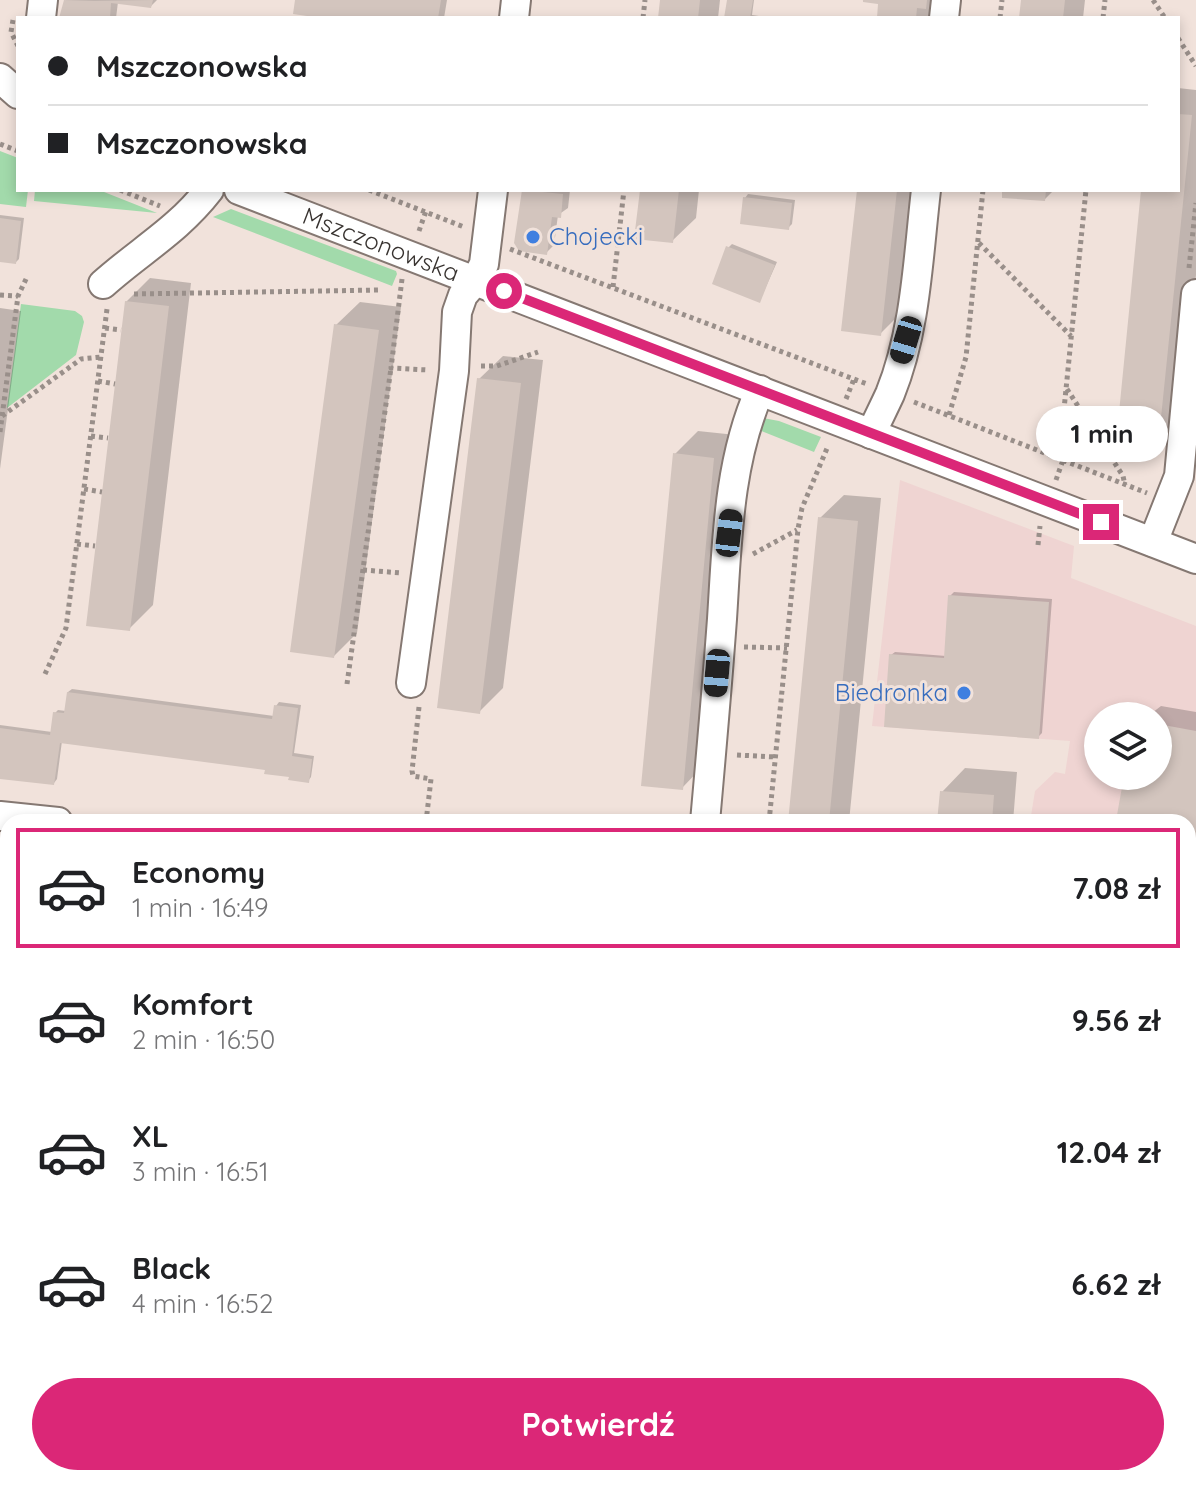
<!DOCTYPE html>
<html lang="pl">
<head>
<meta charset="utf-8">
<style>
  :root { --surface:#fff; --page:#f2f2f2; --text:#202124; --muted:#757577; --line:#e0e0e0; --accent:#db2777 }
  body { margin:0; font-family:Quicksand,sans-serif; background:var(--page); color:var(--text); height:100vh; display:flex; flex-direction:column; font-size:30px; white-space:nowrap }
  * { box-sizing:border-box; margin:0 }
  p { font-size:26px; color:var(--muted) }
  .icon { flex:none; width:44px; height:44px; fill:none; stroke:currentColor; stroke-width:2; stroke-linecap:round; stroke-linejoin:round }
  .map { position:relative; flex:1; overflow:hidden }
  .side { position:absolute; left:0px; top:814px; width:1196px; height:672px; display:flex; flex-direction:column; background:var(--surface); border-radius:24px 24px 0 0; box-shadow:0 4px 12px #0003 }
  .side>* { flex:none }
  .banner { position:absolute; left:16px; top:16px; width:1164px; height:176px; border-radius:0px; box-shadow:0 4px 12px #0003; display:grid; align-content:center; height:176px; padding:0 32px; background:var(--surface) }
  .tools { position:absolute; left:1084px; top:702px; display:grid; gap:16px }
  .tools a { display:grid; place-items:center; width:88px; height:88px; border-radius:50%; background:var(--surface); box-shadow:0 4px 12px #0003; font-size:40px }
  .end { position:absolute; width:36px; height:36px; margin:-18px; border:10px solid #db2777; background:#fff; box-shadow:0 0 0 4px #fff }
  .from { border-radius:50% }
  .bubble { position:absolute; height:56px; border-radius:28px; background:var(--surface); box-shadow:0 4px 12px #0003; font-size:26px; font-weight:700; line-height:56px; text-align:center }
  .car { position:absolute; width:24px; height:48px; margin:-24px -12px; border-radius:10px; box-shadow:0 0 6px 2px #0007; background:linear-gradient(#222 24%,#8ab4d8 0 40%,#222 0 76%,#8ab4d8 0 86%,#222 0) }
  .banner b { display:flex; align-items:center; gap:28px; height:76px; font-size:30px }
  .banner b+b { border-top:2px solid var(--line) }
  .banner i { width:20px; height:20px; background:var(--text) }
  ul { padding:14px 0 0; list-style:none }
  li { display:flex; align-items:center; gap:24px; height:120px; margin:0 16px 12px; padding:0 16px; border:4px solid transparent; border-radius:0px }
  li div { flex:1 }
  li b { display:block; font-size:30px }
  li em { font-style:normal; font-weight:700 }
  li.selected { border-color:var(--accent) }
  li>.icon { width:72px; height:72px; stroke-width:1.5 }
  .action { display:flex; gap:16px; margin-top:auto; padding:16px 32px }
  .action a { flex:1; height:92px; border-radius:48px; background:var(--accent); color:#fff; font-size:32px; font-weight:700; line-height:92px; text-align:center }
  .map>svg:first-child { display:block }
  .commercial { fill:#efd4d2; fill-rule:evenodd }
  .built { fill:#e9d3c9 }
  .education { fill:#e6d5e7 }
  .green { fill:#a2daab }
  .shadow { fill:#0003 }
  .building { fill:#d3c5be }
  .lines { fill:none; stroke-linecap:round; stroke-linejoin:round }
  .minor-casing { stroke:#857872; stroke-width:32 }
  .path { stroke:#998f8a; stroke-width:5; stroke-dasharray:4 4; stroke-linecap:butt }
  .minor { stroke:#fff; stroke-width:28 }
  .route { stroke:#db2777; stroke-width:10 }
  .shop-dot { fill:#3f7fe0; stroke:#f1e2db; stroke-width:3 }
  .labels { text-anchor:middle; stroke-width:6; stroke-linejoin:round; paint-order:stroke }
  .shop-label { font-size:24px; fill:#366cbe; stroke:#f1e2db; text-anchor:start }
  .street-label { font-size:24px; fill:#383330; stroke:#f1e2db }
</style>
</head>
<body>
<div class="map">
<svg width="1196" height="1486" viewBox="0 0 1196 1486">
  <rect width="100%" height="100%" fill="#f1e2db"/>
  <!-- commercial -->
  <path class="commercial" d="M 900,480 L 1074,546 L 1071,578 L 1196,626 L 1196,998 L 1188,997 L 1188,822 L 1030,822 L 1035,791 L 1055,772 L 1065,774 L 1070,741 L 872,726 ZM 1098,716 L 1158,716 L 1158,776 L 1098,776 Z"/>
  <!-- built -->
  <path class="built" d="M 368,1478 L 501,1478 L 501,1486 L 366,1486 Z"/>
  <!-- education -->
  <path class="education" d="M 1188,997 L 1196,998 L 1196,1486 L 1094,1486 L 1096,1478 L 1188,1478 Z"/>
  <!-- green -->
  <path class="green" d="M 0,151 L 18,158 L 18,190 L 28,190 L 26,207 L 0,204 Z
    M 35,190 L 99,190 L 157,213 L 34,201 Z
    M 231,209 L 396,271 L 397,274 L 392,286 L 213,217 Z
    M 21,304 L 75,311 L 82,316 L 84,322 L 76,355 L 7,408 Z
    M 763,418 L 779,421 L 821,437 L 814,452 L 754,428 Z
    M 0,1138 L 8,1140 L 8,1478 L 368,1478 L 366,1486 L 0,1486 Z
    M 810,1478 L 1096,1478 L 1094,1486 L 808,1486 Z"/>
  <!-- shadow -->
  <path class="shadow" d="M 66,0 L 157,0 L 151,6 L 118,2 L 116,18 L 61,18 Z
    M 297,0 L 447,0 L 444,18 L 336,18 Z
    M 662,0 L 720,0 L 718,18 L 660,18 Z
    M 729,0 L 754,0 L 752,15 L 772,18 L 726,18 Z
    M 862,0 L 938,0 L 936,18 L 879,18 L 883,2 Z
    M 1023,0 L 1085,0 L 1083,18 L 1021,18 Z
    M 1178,88 L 1196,90 L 1196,275 L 1181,421 L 1158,445 L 1143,190 L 1178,190 Z
    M 524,190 L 570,190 L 568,208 L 558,215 L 554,245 L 546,253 L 516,243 Z
    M 642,190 L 699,190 L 696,218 L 672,241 Z
    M 859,190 L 917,190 L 904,310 L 880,334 Z
    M 1004,190 L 1054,190 L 1045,199 Z
    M 748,194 L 795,200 L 792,224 L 788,228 L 745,198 Z
    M 0,215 L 24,218 L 19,259 L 16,262 L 0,260 Z
    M 732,244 L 777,262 L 760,300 L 728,248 Z
    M 150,278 L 191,283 L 153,605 L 129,629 L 126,302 Z
    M 360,302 L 401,307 L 357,633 L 334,656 L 336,325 Z
    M 0,308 L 21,311 L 0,469 Z
    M 503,356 L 543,360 L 503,688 L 479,712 L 479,379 Z
    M 698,431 L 736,435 L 705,764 L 682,788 L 675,454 Z
    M 844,495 L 881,498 L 849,822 L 790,822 L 820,518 Z
    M 954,592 L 1052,599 L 1042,733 L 1038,737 L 891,655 L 895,652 L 946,656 L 950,596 Z
    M 72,689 L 274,716 L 276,706 L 279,702 L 301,705 L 294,753 L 314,756 L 311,777 L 308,781 L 267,768 L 62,741 L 57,779 L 54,783 L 0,776 L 0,725 L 52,732 L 55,713 L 58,710 L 66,711 L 68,692 Z
    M 1161,706 L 1196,712 L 1196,915 L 1188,913 L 1188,822 L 1124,822 L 1126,776 L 1158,776 L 1158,716 L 1148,716 Z
    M 965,768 L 1017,772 L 1013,822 L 939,822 L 942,792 Z
    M 1188,1025 L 1196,1027 L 1196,1099 L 1188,1097 Z
    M 8,1121 L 8,1134 L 3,1132 Z
    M 540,1478 L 607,1478 L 612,1481 L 610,1486 L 538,1486 Z
    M 636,1478 L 784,1478 L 782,1486 L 663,1486 Z"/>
  <!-- building -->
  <path class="building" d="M 64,0 L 94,1 L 153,0 L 151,8 L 111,3 L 110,18 L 59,18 Z
    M 295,0 L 441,0 L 438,18 L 321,18 L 293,14 Z
    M 660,0 L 700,0 L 698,18 L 658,18 Z
    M 727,0 L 753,0 L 750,18 L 724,18 Z
    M 863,0 L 927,0 L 926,9 L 917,8 L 916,18 L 877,18 L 878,4 L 863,2 Z
    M 1021,0 L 1065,0 L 1063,18 L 1019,18 Z
    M 1178,114 L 1192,115 L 1158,447 L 1116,443 L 1141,190 L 1178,190 Z
    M 522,190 L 563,194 L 561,218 L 552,217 L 547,255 L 519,251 L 514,243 Z
    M 640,190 L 679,190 L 673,243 L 634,239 Z
    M 857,190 L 897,190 L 881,336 L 841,331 Z
    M 1002,190 L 1046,190 L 1045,201 L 1002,198 Z
    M 743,197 L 792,203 L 789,230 L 740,224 Z
    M 0,218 L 21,221 L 16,264 L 0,262 Z
    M 726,246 L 775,265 L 760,303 L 712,284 Z
    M 125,301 L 169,306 L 130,631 L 86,626 Z
    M 334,324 L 379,330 L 334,658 L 290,652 Z
    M 477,378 L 521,383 L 480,714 L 437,708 Z
    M 673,453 L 714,458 L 683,790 L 641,786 Z
    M 818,517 L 858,521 L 829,822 L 788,822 Z
    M 948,595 L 1049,602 L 1039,739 L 884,727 L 889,654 L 944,658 Z
    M 67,692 L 272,719 L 274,705 L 298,708 L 292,756 L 312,759 L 309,783 L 288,780 L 289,777 L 264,774 L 265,770 L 60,743 L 54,785 L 0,779 L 0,728 L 50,735 L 53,712 L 64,713 Z
    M 1158,724 L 1196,731 L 1196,917 L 1188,915 L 1188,822 L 1122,822 L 1117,815 L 1124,776 L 1158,776 Z
    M 940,791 L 994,795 L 992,822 L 937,822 Z
    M 0,934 L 8,934 L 8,1098 L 0,1098 Z
    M 1188,1034 L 1196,1036 L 1196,1101 L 1188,1099 Z
    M 422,1478 L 487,1478 L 485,1486 L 454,1486 Z
    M 537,1478 L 596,1478 L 594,1486 L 535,1486 Z
    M 773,1478 L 771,1486 L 653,1486 L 627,1479 Z"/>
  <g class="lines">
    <defs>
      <g id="minor">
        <path d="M 41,18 L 43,0"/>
        <path d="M 514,18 L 516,0"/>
        <path d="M 944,18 L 946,0"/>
        <path d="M 0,78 L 18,94"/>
        <path id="s1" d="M 239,190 L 1196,559"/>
        <path d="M 103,284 C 141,250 177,231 209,190"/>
        <path d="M 871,434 C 877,421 884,407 890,394 C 916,330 918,258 926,190"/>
        <path d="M 1153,542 L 1179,476 L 1196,294"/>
        <path d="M 411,683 L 454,371 L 457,312 L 463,295 L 476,280 L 484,264 L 493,190"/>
        <path d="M 0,816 L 58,822"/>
        <path d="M 705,822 C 711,755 717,687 722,619 C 727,542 728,462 760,390"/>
        <path d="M 1188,1013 L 1196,1014"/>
        <path d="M 1188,1123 L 1195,1124"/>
        <path d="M 521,1486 L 522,1478"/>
        <path d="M 920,1486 L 926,1486"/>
      </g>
    </defs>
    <!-- minor casing -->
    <use href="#minor" class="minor-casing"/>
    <!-- path -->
    <path class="path" d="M 1153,0 L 1165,18
      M 643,18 L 645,0
      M 1000,18 L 1002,0
      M 1103,18 L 1105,0
      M 13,20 L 11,32 L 18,46
      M 1178,38 L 1196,66
      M 0,144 L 18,151
      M 120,190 L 160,206
      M 369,190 L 464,227
      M 419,231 L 426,211
      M 979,243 L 1071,336
      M 510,249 L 867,384
      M 1189,268 L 1196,203
      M 402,279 L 391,368 L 428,370
      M 613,287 L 624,190
      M 134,294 L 381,290
      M 0,295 L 18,296
      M 105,328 L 121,330
      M 481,366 L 497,366 L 538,352
      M 98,381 L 115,384
      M 1067,389 L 1123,476 L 1125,485
      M 846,399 L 854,379
      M 914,402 L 1147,493
      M 949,415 L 966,357 L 983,190
      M 2,416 L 81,359 L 101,357
      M 0,432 L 18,296 L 27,277
      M 91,436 L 108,438
      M 1059,459 L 1086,190
      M 1056,480 L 1063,460
      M 84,489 L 102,492
      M 77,544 L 95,546
      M 1038,545 L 1040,526
      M 753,554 L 797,530
      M 363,570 L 402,573
      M 744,647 L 787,648
      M 45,674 L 66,628 L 107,309
      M 347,684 L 391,368
      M 419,707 L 412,771 L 413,776 L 431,779 L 426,822
      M 737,755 L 776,757
      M 769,822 L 798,529 L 802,508 L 828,446
      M 0,855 L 8,856"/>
    <!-- minor -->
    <use href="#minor" class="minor"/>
  </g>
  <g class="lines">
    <!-- route -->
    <path class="route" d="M 504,291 L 1101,522"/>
  </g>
  <!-- markers -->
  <g class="shop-dot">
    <circle cx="533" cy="237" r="8"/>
    <circle cx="964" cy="693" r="8"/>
  </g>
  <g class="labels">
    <!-- shop labels -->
    <g class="shop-label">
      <text x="549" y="245">Chojecki</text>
      <text x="948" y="701" text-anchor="end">Biedronka</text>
    </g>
    <!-- street labels -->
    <g class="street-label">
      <text dy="8" stroke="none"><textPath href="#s1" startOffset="152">Mszczonowska</textPath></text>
    </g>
  </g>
</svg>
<div class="tools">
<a><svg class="icon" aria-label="layers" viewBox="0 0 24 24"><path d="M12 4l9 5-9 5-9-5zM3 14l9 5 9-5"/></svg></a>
</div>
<i class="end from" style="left:504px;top:291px"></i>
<i class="end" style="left:1101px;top:522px"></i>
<div class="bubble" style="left:1036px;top:406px;width:132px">1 min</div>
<i class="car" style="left:906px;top:340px;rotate:197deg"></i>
<i class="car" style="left:729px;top:533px;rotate:7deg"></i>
<i class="car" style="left:717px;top:673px;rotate:185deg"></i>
<div class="banner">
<b><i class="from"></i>Mszczonowska</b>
<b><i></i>Mszczonowska</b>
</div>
<section class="side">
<ul>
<li class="selected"><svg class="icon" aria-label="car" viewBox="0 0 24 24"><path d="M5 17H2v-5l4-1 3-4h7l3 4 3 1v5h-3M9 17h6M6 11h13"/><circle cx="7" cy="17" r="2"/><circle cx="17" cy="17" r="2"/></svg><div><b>Economy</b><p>1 min · 16:49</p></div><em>7.08 zł</em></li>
<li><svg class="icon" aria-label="car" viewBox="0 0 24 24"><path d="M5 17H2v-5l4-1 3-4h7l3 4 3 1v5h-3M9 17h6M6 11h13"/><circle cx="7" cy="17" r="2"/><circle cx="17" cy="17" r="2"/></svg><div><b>Komfort</b><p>2 min · 16:50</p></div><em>9.56 zł</em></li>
<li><svg class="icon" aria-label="car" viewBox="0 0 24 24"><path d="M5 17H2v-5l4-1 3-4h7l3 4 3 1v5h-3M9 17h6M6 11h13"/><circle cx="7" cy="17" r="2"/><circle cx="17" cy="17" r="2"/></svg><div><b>XL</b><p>3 min · 16:51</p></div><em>12.04 zł</em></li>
<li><svg class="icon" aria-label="car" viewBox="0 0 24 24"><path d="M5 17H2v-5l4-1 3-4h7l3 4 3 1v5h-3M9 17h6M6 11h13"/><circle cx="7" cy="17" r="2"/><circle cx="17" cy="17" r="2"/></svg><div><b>Black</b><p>4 min · 16:52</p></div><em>6.62 zł</em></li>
</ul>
<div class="action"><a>Potwierdź</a></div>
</section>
</div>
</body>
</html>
